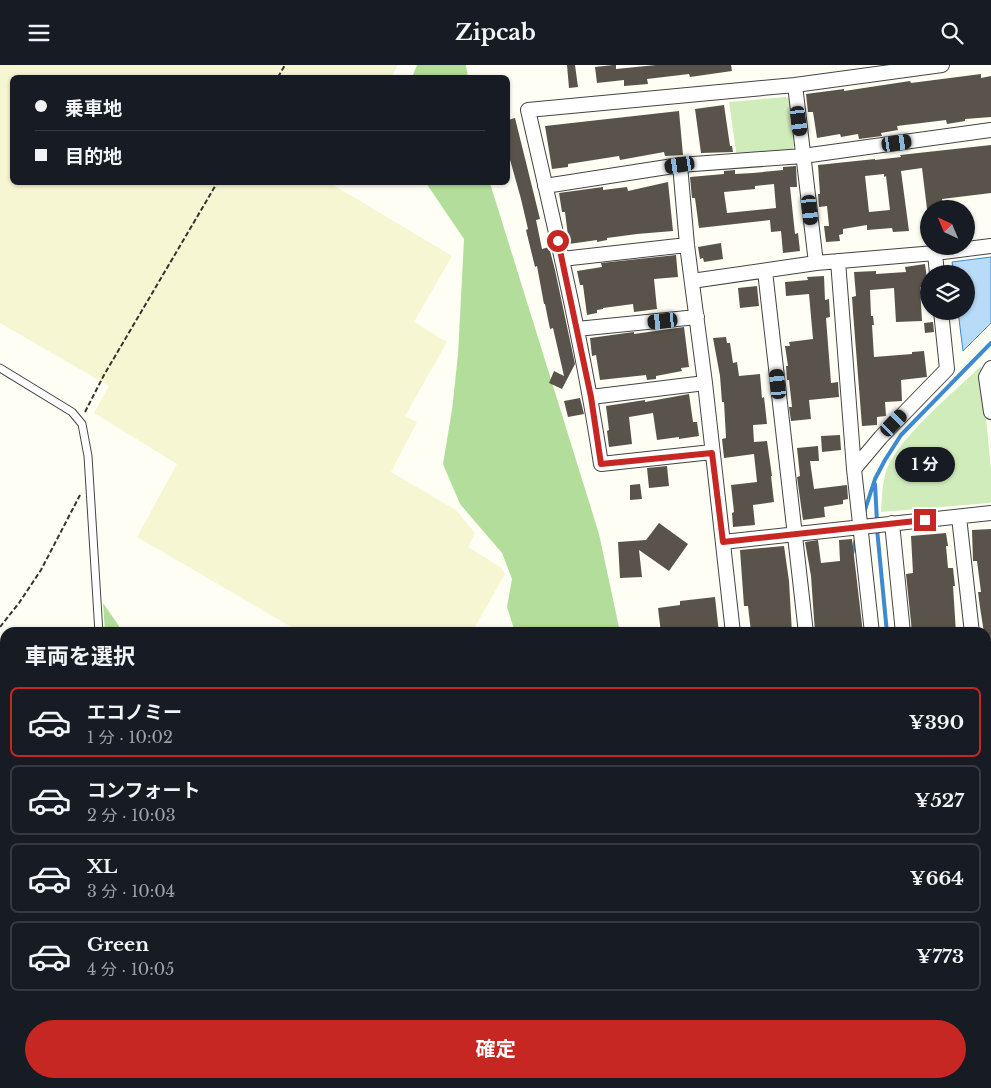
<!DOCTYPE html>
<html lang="ja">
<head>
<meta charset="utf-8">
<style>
  :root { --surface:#171b24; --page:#242831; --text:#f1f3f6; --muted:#9ea1a6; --line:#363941; --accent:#c72722 }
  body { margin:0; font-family:"Libre Baskerville","Noto Sans JP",serif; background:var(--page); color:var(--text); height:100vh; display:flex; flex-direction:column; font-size:19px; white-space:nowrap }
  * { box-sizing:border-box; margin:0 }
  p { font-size:16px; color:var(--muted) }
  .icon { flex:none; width:28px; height:28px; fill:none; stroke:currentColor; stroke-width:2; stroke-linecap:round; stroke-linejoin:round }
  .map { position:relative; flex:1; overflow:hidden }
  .side { position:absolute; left:0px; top:562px; width:991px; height:461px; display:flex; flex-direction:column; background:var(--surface); border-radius:15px 15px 0 0; box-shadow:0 1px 4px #0004 }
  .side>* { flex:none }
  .guide { position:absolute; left:10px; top:10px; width:500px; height:110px; border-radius:8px; box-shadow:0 1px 4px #0004; display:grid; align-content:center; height:110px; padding:0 25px; background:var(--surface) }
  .needle { width:32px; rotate:316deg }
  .controls { position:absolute; left:920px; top:135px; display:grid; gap:10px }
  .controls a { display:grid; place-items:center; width:55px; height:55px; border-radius:50%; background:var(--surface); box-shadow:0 1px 4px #0004; font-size:25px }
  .end { position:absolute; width:22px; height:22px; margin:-11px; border:6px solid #c72722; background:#fff; box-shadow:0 0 0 2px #fff }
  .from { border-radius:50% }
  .bubble { position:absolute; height:35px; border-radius:18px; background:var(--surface); box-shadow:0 1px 4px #0004; font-size:16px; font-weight:700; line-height:35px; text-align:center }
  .car { position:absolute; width:15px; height:30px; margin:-15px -8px; border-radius:6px; box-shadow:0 0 4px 1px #0007; background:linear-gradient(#222 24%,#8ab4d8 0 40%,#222 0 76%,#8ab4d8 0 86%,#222 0) }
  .guide b { display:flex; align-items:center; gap:18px; height:48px; font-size:19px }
  .guide b+b { border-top:1px solid var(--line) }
  .guide i { width:12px; height:12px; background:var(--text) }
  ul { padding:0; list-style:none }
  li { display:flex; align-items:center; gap:15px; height:70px; margin:0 10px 8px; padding:0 15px; border:2px solid var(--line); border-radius:8px }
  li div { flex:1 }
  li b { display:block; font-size:19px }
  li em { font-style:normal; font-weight:700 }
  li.current { border-color:var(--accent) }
  li>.icon { width:45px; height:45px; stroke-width:1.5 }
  h2 { padding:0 25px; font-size:22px; line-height:60px }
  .cta { display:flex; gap:10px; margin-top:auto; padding:10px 25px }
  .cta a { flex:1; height:58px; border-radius:30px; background:var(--accent); color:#fff; font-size:20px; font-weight:700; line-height:58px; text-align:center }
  header { display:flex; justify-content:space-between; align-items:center; height:65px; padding:0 25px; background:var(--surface); font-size:22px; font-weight:700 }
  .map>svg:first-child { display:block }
  .farmland { fill:#f7f6d2 }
  .green { fill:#d1ecbb }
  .forest { fill:#b3dd9a }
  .water { fill:#b7dbf8; stroke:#3b8ad2 }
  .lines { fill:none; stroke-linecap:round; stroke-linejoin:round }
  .stream { stroke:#3b8ad2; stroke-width:4 }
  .building { fill:#5a534c; fill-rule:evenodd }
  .lane-casing { stroke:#444; stroke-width:9 }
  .street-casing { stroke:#444; stroke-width:16 }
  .path { stroke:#333; stroke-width:2; stroke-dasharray:5 2.5; stroke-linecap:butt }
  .lane { stroke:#fff; stroke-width:7 }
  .street { stroke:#fff; stroke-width:14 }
  .route { stroke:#c72722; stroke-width:6 }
</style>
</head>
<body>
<header><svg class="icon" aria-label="menu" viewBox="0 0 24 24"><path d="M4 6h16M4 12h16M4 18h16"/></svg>Zipcab<svg class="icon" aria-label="search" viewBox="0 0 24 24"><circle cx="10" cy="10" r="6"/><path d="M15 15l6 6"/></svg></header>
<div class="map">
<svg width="991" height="1023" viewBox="0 0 991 1023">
  <rect width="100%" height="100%" fill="#fffef4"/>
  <!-- farmland -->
  <path class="farmland" d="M 0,0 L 398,0 L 391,12 L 12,12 L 12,118 L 330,118 L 452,191 L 414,257 L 447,277 L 405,351 L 417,357 L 391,407 L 456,445 L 475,468 L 468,482 L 502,503 L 505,509 L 472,567 L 300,567 L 137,472 L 177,399 L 94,348 L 109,321 L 0,258 Z"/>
  <!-- green -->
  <path class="green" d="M 786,32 L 789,34 L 794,81 L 792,85 L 737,93 L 729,37 Z
    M 981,301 L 991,405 L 991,437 L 989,438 L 881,447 C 882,432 882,415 888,401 C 904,368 954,327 981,301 Z"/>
  <!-- forest -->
  <path class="forest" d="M 417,0 L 466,0 L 468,12 L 412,12 Z
    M 426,118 L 490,118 L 599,469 L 620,567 L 515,567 L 507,542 L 512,514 L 502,488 L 460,439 L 443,399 L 452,345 L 458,290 L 464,174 Z
    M 103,538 L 119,561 L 119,567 L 105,567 Z
    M 413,1019 L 659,1019 L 660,1023 L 414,1023 Z"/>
  <!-- water -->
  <path class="water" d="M 991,192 L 991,258 L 963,286 L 958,246 L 966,246 L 966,209 L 954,209 L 952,197 Z"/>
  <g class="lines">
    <!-- stream -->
    <path class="stream" d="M 875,419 L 877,457
      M 864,448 L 875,414 L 885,395 L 901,370 L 991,278
      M 877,464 L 887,568
      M 852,489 L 856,474
      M 938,1019 L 939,1023
      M 678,1023 L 679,1019"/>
  </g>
  <!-- building -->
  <path class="building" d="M 567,0 L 575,0 L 578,22 L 569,23 Z
    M 613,0 L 616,0 L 616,4 L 656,0 L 731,0 L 732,6 L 690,12 L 689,9 L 647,14 L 648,19 L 624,21 L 624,15 L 597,18 L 595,2 Z
    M 981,9 L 981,13 L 991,11 L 991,52 L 965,54 L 965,56 L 947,59 L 946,55 L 897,61 L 898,65 L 881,68 L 882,71 L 859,74 L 858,69 L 841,72 L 840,69 L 817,73 L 813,47 L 808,47 L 806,29 L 844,24 L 844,26 L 910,16 L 911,18 Z
    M 724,40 L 730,81 L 732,81 L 733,87 L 701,88 L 695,44 Z
    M 679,46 L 683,90 L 665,91 L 664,87 L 620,95 L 619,91 L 568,99 L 568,102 L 552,104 L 545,61 Z
    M 515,53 L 540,154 L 536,155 L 542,184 L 549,182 L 555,205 L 575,299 L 562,324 L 549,318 L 554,306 L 564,311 L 553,263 L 550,264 L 545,239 L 544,239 L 537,201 L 535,202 L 526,165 L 528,164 L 521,134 L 509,91 L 508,91 L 508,55 Z
    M 991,80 L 991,128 L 942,134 L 944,144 L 927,144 L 922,103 L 901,106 L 909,166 L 893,167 L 892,163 L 867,165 L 867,160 L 843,164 L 843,169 L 839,170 L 840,176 L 826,177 L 824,161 L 829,161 L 827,141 L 819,142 L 818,129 L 820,129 L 818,100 L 875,94 L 875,95 L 901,92 L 900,90 ZM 884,109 L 884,112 L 886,111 L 890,145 L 869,147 L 865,111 Z
    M 796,101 L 797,122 L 790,122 L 795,169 L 798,168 L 800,186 L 783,188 L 781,166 L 771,167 L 770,155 L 699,163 L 695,133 L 692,133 L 690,112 L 724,109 L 724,106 L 735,105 L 735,109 L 753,108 L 783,105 L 783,102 ZM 774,119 L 776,143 L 727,148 L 724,127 L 755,124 L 755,121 Z
    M 668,117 L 673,166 L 637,169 L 607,173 L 607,175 L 597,177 L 597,175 L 569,179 L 565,147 L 562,147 L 559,128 L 603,122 L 603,125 L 627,122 L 628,126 Z
    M 721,178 L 723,194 L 704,197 L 703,193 L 700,194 L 698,182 Z
    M 676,190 L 678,212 L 654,214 L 657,244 L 634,247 L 633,239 L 603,243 L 603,244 L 597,245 L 597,248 L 587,250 L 583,220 L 580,220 L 577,206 L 602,202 L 601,198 Z
    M 925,199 L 928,221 L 920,222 L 922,256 L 896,257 L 894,223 L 870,225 L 871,251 L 873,251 L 874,260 L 872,260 L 874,292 L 912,289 L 912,287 L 924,286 L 927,312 L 901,315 L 902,336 L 885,337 L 886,351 L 877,352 L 877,360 L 862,361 L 853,247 L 852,232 L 856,231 L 854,207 L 876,206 L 876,209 L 906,207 L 905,202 Z
    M 824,211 L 825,235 L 829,234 L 830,252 L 826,253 L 831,318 L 838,317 L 839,332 L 809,335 L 811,354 L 791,356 L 789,342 L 792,342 L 789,315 L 787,315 L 786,301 L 788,301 L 785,281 L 790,281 L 789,277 L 813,274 L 809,229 L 786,231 L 785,217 L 808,215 L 807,212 Z
    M 757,221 L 759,241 L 740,243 L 738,223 Z
    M 933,257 L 934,267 L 925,268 L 924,258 Z
    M 684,262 L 689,302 L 681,303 L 682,306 L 656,311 L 656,314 L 647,315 L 646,310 L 600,315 L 596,290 L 592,291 L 590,273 L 634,267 L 634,269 Z
    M 726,272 L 727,278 L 730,278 L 733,298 L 737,297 L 739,311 L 760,309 L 762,333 L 764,332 L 767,359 L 753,360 L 754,377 L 767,376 L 772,411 L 771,411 L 774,437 L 753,440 L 755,460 L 733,462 L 732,448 L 734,447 L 731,420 L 757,417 L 754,389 L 724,393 L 722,374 L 726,373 L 724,337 L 722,337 L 720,311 L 713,273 Z
    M 689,329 L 693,357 L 697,357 L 699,371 L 679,374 L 679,372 L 657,375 L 653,348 L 629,352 L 632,379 L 609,382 L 607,366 L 609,365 L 606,341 L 645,335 L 645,337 Z
    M 580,333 L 584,349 L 568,352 L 564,336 Z
    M 840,370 L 841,385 L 822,387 L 821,371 Z
    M 818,381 L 819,396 L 810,396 L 814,424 L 847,420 L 848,434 L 843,435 L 843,439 L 824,442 L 825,452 L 803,455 L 797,412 L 800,411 L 797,383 Z
    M 667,401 L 669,421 L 649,423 L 647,403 Z
    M 640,419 L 642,434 L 630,435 L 630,420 Z
    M 659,458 L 688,479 L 669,506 L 639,485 L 642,512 L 620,513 L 618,477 L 646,475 Z
    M 991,464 L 991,575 L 986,575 L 986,568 L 984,568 L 980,542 L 978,527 L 981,527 L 977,496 L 973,496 L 972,465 Z
    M 946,468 L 948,481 L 946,481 L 948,503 L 953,503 L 955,521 L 953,521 L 956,568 L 912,567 L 906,509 L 913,508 L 911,471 Z
    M 852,474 L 863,568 L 815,568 L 811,511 L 805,477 L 818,475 L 821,498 L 840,496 L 839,475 Z
    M 784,481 L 789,516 L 792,568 L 776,568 L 775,564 L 751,567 L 748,541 L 744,541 L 740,485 Z
    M 715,532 L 719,568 L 661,568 L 658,543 L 680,540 L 680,536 Z"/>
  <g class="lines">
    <defs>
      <path id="lane" d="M 0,303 L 72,347 L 82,359 L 88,391 L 99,568"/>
      <path id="street" d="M 795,20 L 816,198
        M 680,100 L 687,180 L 705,318 L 733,568
        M 545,121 L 680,100 L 803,91 L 991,65
        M 935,188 L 937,209
        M 562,194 L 687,180
        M 838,196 L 854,404 L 872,568
        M 765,206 L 806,568
        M 692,216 L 816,198 L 935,188 L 991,181
        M 577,264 L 697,252
        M 991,303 L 986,312 L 991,347
        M 591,332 L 705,318
        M 712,387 L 601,399 C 583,280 555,163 528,45 L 795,20 L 942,0
        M 854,404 L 881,372 L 947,304 L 941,246
        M 959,452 L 972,568
        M 892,458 L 903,568
        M 723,477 L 991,448
        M 986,699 L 991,743
        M 986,937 L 991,936
        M 706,1019 L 707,1023
        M 781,1019 L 782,1023
        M 855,1019 L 856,1023
        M 924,1019 L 925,1023
        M 960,1019 L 961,1023"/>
    </defs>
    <!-- lane casing -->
    <use href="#lane" class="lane-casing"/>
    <!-- street casing -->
    <use href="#street" class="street-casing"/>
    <!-- path -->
    <path class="path" d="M 278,12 L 285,0
      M 85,347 L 104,310 L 217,118
      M 0,562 L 19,538 L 41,505 L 80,430
      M 0,657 L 5,659
      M 131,1019 L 132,1023"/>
    <!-- lane -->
    <use href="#lane" class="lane"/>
    <!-- street -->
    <use href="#street" class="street"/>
  </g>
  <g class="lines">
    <!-- route -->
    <path class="route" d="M 558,176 L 591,332 L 601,399 L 712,388 L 723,477 L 925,455"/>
  </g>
</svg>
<div class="controls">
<a><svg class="needle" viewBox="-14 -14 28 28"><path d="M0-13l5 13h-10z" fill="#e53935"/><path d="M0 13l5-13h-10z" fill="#9ea1a6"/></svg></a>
<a><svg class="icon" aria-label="layers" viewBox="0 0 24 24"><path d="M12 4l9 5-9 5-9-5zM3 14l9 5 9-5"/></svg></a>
</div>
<i class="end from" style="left:558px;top:176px"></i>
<i class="end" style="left:925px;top:455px"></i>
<div class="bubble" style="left:895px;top:382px;width:60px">1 分</div>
<i class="car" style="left:799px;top:56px;rotate:173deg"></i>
<i class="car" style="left:897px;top:78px;rotate:82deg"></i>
<i class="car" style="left:680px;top:100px;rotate:261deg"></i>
<i class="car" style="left:810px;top:145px;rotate:174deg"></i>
<i class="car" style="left:663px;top:256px;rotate:264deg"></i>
<i class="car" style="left:778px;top:319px;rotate:354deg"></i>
<i class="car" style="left:894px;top:358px;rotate:44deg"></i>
<div class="guide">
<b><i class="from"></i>乗車地</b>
<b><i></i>目的地</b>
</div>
<section class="side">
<h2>車両を選択</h2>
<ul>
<li class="current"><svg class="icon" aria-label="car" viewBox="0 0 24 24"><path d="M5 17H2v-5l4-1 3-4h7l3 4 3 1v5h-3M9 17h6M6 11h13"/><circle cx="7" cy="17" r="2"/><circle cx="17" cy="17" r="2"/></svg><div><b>エコノミー</b><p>1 分 · 10:02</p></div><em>¥390</em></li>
<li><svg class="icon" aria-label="car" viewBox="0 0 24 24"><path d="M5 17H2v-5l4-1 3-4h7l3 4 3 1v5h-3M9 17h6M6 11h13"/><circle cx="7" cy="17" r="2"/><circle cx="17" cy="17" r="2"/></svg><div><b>コンフォート</b><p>2 分 · 10:03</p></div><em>¥527</em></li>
<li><svg class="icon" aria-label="car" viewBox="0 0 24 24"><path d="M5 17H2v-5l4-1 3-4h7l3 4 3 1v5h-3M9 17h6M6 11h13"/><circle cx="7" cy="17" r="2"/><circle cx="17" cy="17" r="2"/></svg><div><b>XL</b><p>3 分 · 10:04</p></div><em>¥664</em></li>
<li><svg class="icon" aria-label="car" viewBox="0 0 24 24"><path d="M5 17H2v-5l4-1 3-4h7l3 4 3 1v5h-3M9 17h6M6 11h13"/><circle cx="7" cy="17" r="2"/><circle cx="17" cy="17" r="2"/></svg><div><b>Green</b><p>4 分 · 10:05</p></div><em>¥773</em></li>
</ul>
<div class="cta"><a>確定</a></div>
</section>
</div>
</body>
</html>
